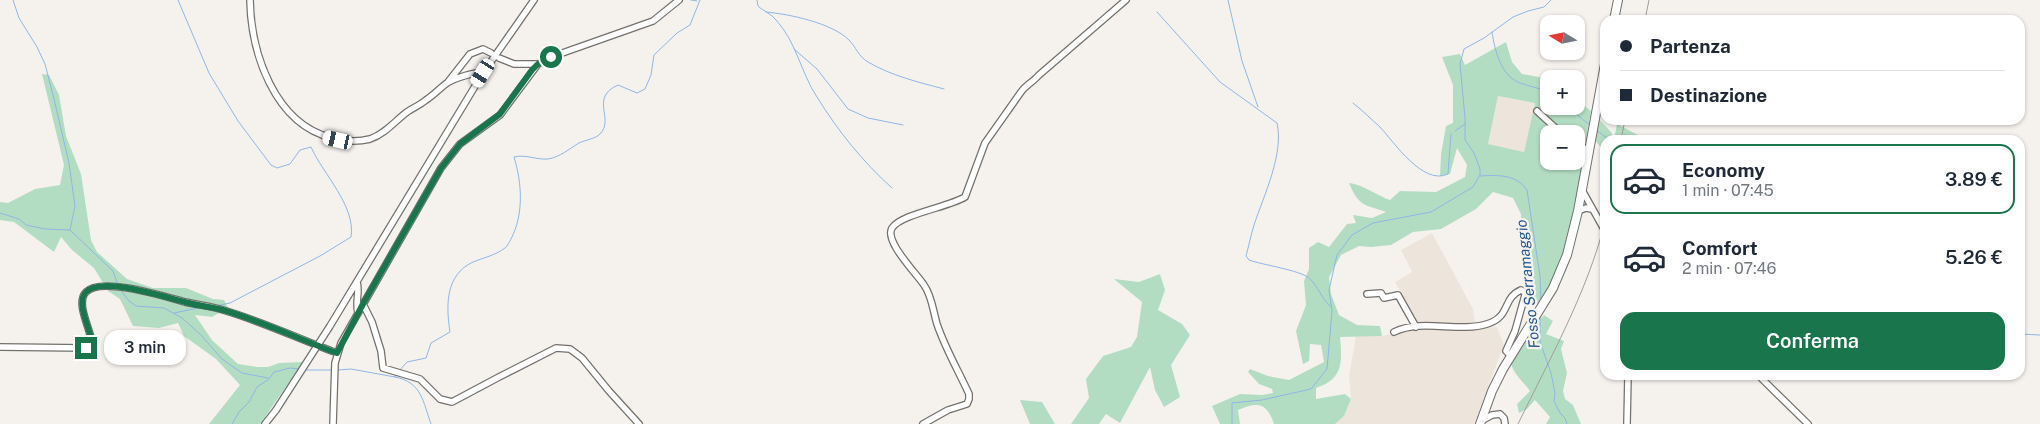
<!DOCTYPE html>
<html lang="it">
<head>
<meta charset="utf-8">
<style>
  :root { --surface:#fff; --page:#f6f6f7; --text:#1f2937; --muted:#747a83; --line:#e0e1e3; --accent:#19764c }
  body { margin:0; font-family:"Public Sans",sans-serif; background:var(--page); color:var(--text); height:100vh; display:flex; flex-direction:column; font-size:19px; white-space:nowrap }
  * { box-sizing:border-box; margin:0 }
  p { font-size:16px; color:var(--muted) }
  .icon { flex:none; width:28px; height:28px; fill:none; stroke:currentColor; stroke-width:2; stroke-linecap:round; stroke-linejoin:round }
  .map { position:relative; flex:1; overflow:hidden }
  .panel { position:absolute; left:1600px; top:135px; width:425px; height:245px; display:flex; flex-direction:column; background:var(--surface); border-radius:15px; box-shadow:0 1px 4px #0004 }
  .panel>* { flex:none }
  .top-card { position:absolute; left:1600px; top:15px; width:425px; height:110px; border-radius:15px; box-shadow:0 1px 4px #0004; display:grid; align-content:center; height:110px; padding:0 20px; background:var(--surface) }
  .needle { width:32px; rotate:280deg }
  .controls { position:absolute; left:1540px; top:15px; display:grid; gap:10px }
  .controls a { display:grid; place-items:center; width:45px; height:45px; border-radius:10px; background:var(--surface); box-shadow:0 1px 4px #0004; font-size:25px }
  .end { position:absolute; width:22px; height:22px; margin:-11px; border:6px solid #19764c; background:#fff; box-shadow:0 0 0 2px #fff }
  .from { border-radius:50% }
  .bubble { position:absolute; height:35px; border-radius:15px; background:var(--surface); box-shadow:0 1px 4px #0004; font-size:16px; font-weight:600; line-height:35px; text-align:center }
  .car { position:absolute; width:15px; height:30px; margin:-15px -8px; border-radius:6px; box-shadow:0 0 4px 1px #0007; background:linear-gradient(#fff 24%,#345 0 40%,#fff 0 76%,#345 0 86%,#fff 0) }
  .top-card b { display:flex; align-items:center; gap:18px; height:48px; font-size:19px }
  .top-card b+b { border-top:1px solid var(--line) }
  .top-card i { width:12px; height:12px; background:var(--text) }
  ul { padding:9px 0 0; list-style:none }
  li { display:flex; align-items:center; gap:15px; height:70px; margin:0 10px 8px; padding:0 10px; border:2px solid transparent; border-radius:15px }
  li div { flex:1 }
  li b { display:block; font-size:19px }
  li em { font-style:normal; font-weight:600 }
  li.current { border-color:var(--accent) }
  li>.icon { width:45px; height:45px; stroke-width:1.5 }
  .action { display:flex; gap:10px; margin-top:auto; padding:10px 20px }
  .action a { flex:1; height:58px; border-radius:15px; background:var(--accent); color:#fff; font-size:20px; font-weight:600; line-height:58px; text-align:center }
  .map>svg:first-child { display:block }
  .built { fill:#ede5db }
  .green { fill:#b3ddc2; fill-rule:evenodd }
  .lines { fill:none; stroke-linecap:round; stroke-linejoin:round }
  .stream { stroke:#8eb6e5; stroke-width:1 }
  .minor-casing { stroke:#74716d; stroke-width:8 }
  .major-casing { stroke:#74716d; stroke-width:10 }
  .minor { stroke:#fff; stroke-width:5.5 }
  .major { stroke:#fff; stroke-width:8 }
  .rail { stroke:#a09e9b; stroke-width:1 }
  .minor-bridge-casing { stroke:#74716d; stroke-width:8; stroke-linecap:butt }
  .minor-bridge { stroke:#fff; stroke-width:5.5 }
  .route { stroke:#19764c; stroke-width:6 }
  .labels { text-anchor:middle; stroke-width:4.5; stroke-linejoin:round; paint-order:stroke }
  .water-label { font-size:15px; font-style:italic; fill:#215690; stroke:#f5f2ee }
</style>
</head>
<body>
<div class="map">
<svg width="2040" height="424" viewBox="0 0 2040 424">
  <rect width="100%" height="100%" fill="#f5f2ee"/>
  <!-- built -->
  <path class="built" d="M 1498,96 L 1535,103 L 1524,152 L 1488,144 Z
    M 1432,233 L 1473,309 L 1475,324 L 1426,326 L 1417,322 L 1395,282 L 1412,272 L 1401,250 Z
    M 1497,327 L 1504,345 L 1474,424 L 1335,424 L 1344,416 L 1351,399 L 1349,375 L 1356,336 L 1382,336 L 1416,329 L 1474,329 Z"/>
  <!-- green -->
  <path class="green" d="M 1506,42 L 1512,62 L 1522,74 L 1549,79 L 1549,106 L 1576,106 L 1576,99 L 1591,111 C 1584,146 1581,181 1574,215 C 1569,246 1555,278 1539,305 L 1529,301 L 1525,247 L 1521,232 L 1521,214 L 1513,198 L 1493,192 L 1476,209 L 1441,229 L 1413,232 L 1391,245 L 1371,247 L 1359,246 L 1341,255 L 1329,277 L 1331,294 L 1339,315 L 1357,325 L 1380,326 L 1382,336 L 1340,337 C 1342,361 1344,379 1316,388 L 1316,399 L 1345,394 L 1351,399 L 1344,416 L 1335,424 L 1274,424 C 1267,403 1258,401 1238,410 L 1240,424 L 1220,424 L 1212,406 L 1240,394 L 1262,395 L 1273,393 L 1272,389 L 1259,384 L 1248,372 L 1250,369 L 1268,376 L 1289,380 L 1324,362 L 1321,345 L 1310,344 L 1309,361 L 1303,364 L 1296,331 L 1306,305 L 1304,281 L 1309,269 L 1309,248 L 1318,242 L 1329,247 L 1347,224 L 1356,223 L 1353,215 L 1372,218 L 1386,212 C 1364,204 1359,207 1349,183 C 1364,185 1376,195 1390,200 L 1400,191 L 1436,192 L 1465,177 L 1467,165 L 1457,148 L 1450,174 L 1440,176 L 1441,154 L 1446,126 L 1453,123 L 1453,85 L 1442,57 L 1460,54 L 1465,65 ZM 1498,96 L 1535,103 L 1524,152 L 1488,144 ZM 1549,134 L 1576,134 L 1576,161 L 1549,161 Z
    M 42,74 L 49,75 L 59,95 L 66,136 L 81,174 L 91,240 L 97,252 L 127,279 L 153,288 L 186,288 L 213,299 L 224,300 L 228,308 L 212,317 L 195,315 L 212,340 L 238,364 L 257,367 L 268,367 L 279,363 L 303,362 L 260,424 L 209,424 L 240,385 L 216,359 L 184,336 L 178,323 L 159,328 L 133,326 L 120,299 L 108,291 L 94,268 L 72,250 L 61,237 L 54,252 L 14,222 L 0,220 L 0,202 L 8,203 L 35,189 L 60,185 L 64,165 Z
    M 1598,118 L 1611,132 L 1614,140 L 1617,124 L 1640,136 L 1643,140 L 1605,140 L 1605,151 L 1604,151 L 1594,139 Z
    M 1160,274 L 1165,290 L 1158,310 L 1182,324 L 1190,335 L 1171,365 L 1180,397 L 1164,407 L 1155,390 L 1150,367 L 1120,423 L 1106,414 L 1099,424 L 1071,424 L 1089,398 L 1086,379 L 1103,356 L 1131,347 L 1137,337 L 1142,302 L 1114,279 L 1139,282 Z
    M 1544,315 L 1553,321 L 1546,334 L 1564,341 L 1561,349 L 1567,373 L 1563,391 L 1565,399 L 1573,405 L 1581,424 L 1546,424 L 1550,417 L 1535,400 L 1527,409 L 1519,413 L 1517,404 L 1530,391 C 1522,380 1515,376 1511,364 L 1527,336 Z
    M 1020,400 L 1042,402 L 1055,424 L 1030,424 Z"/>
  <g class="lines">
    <!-- stream -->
    <path class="stream" d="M 13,0 L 19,18 L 37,47 L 45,64 L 54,99 L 69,163 L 75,206 L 70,230
      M 178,0 L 209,73 L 238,121 L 271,165 L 277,168 L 290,164 L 300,150 L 311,147 C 323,174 356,206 351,237 L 320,256 L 230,303 L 216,306
      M 691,0 L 697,1
      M 757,0 L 758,6 C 763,11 772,14 776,20 C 796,41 801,73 817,97 C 838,131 863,162 892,188
      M 1228,0 L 1242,61 L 1258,107
      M 766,12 C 789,14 832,23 849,40 C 856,47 858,56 868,62 C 892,76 918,82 944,89
      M 1157,12 L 1220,82 L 1277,123 C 1284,154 1264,195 1254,225 C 1251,235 1249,245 1246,256 L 1249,260 C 1263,265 1299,270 1309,278 C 1318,286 1321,298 1331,307
      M 1492,32 C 1495,51 1501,78 1523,84 C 1532,87 1540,88 1549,93
      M 794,49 L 817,69 L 848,109 L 868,118 L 903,125
      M 1353,103 C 1363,111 1371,119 1380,127 C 1394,142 1423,186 1448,174 L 1451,134
      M 1566,106 L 1591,126
      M 1596,130 L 1610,140
      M 1455,131 L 1465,124
      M 1480,176 C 1498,175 1516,174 1527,190 L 1540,276 L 1541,302
      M 0,213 L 19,219 L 26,225 L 45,229 L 70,230 L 113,271 L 118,285
      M 120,289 L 129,301 L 136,306 L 164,308 L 182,318 L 201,335 L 222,359 L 242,373 L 268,378
      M 174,313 L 198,308
      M 1540,316 L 1540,342 L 1551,373 L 1555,393 L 1554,401 L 1560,413 L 1565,418 L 1567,424
      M 2020,334 L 2040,335
      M 305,370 L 331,370
      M 338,370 L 351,369 L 395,377 L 397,374
      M 399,371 L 407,362 L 426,358 L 431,343 L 450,332 C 446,306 445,275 473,262 C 483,258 496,255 505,248 C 508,246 509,242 511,239 C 524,214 522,183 514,157 C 526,154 536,160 548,159 C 560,157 569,149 579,143 C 585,140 595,139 600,134 C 615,119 589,98 618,85 L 637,93 L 645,89 L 651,75 L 654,55 L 677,33 L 690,25 L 700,0
      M 395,377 C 422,382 423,402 431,424
      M 232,424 L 239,412 L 249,402 L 257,387 L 269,379 L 274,372 L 290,368 L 299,369
      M 1232,424 L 1232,403 L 1262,400 L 1311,389 L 1327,369 L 1332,311 L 1329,290 L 1337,255 L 1352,235 L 1373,223 L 1431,212 L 1473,187 L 1480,175 L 1480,169 L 1474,153 L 1465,140 L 1465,118 L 1460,64 L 1464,49 L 1484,38 L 1513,17 L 1528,11 L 1544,7 L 1551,0"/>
    <defs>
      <path id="minor" d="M 250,0 C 251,52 274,124 332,138 C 343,141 358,142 370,139 C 385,134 395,121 407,112 C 413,108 420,105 426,100 C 434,95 440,88 447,83 C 453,79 476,71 483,73
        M 499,58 L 514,64 L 538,64
        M 448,82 L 470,54 L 483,49 L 491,53
        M 1537,111 L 1562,134
        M 1576,145 L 1589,150
        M 1582,190 L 1605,231
        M 1578,211 L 1586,208 L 1592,209
        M 357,282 C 360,292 355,302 358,313
        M 1367,294 L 1381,293 L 1384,298 L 1398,295 L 1416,327
        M 363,304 L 372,322 L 381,351 L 383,368 L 420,379 L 440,399 L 452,402 L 499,377 L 556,348 L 570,349 L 582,358 L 609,391 L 639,424
        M 330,326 L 483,73 L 534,0
        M 1394,332 C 1422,318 1458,333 1487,324 C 1511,317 1502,298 1521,290 L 1525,292 L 1525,295 L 1515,331 L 1506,351 L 1510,355
        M 0,347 L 87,348 L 92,343 C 91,330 75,303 86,292 C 101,276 166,297 185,302 C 198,305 211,306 223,310 C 261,321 299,339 337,353
        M 1758,375 L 1808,424
        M 1481,421 L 1492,415 L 1500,414 L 1504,418 L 1505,424
        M 265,424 L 276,410
        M 333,424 L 335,363 L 341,343 L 441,168 L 460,144 L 500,115 L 538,64 L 551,57 L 653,21 L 679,0
        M 923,424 L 948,410 L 967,404 L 969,399 L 969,394 C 958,370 945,348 937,324 C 933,311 932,296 924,285 C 916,273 884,241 892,228 C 901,214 949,207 965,197 L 985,143 L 1021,92 C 1026,85 1033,82 1039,75 L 1126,0
        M 1627,424 L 1628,375"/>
      <path id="major" d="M 1614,20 L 1618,0
        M 1480,424 L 1492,391 L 1503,369 L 1553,288 L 1567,255 L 1578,211 L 1605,64"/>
    </defs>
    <!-- minor casing -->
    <use href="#minor" class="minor-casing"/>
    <!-- major casing -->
    <use href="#major" class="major-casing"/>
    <!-- minor -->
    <use href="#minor" class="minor"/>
    <!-- major -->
    <use href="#major" class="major"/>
    <!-- rail -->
    <path class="rail" d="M 1645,20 L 1649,0
      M 1621,140 L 1625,120
      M 1518,424 C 1550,358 1587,293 1605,222"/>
    <defs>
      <path id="minor-bridge" d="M 276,410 L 330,326"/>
    </defs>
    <!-- minor-bridge casing -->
    <use href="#minor-bridge" class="minor-bridge-casing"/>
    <!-- minor-bridge -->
    <use href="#minor-bridge" class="minor-bridge"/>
  </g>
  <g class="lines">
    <!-- route -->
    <path class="route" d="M 86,348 L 92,343 C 91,330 75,303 86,292 C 102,275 169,299 189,303 C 200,306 212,307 223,310 C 261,321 299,339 337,353 L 363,304 L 441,168 L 460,144 L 500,114 L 532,70 L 538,64 L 551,57"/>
  </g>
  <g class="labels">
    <!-- water labels -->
    <g class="water-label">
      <text transform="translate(1528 284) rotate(-96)" y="5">Fosso Serramaggio</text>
    </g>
  </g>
</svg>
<div class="controls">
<a><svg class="needle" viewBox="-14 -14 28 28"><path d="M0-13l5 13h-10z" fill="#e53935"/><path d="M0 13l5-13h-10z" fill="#747a83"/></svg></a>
<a>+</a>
<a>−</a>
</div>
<i class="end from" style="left:551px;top:57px"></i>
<i class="end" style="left:86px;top:348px"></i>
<div class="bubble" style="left:104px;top:330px;width:82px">3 min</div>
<i class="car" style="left:483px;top:73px;rotate:212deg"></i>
<i class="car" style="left:338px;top:140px;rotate:283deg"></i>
<div class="top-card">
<b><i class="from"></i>Partenza</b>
<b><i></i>Destinazione</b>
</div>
<section class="panel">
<ul>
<li class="current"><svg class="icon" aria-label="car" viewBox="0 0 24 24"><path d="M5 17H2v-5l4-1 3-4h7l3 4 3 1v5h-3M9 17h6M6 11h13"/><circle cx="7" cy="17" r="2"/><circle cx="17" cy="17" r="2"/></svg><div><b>Economy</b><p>1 min · 07:45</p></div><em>3.89 €</em></li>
<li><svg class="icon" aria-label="car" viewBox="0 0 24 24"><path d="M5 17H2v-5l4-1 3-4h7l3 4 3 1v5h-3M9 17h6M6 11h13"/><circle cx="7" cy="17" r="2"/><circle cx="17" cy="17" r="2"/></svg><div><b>Comfort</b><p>2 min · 07:46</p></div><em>5.26 €</em></li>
</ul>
<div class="action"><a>Conferma</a></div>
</section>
</div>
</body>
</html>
